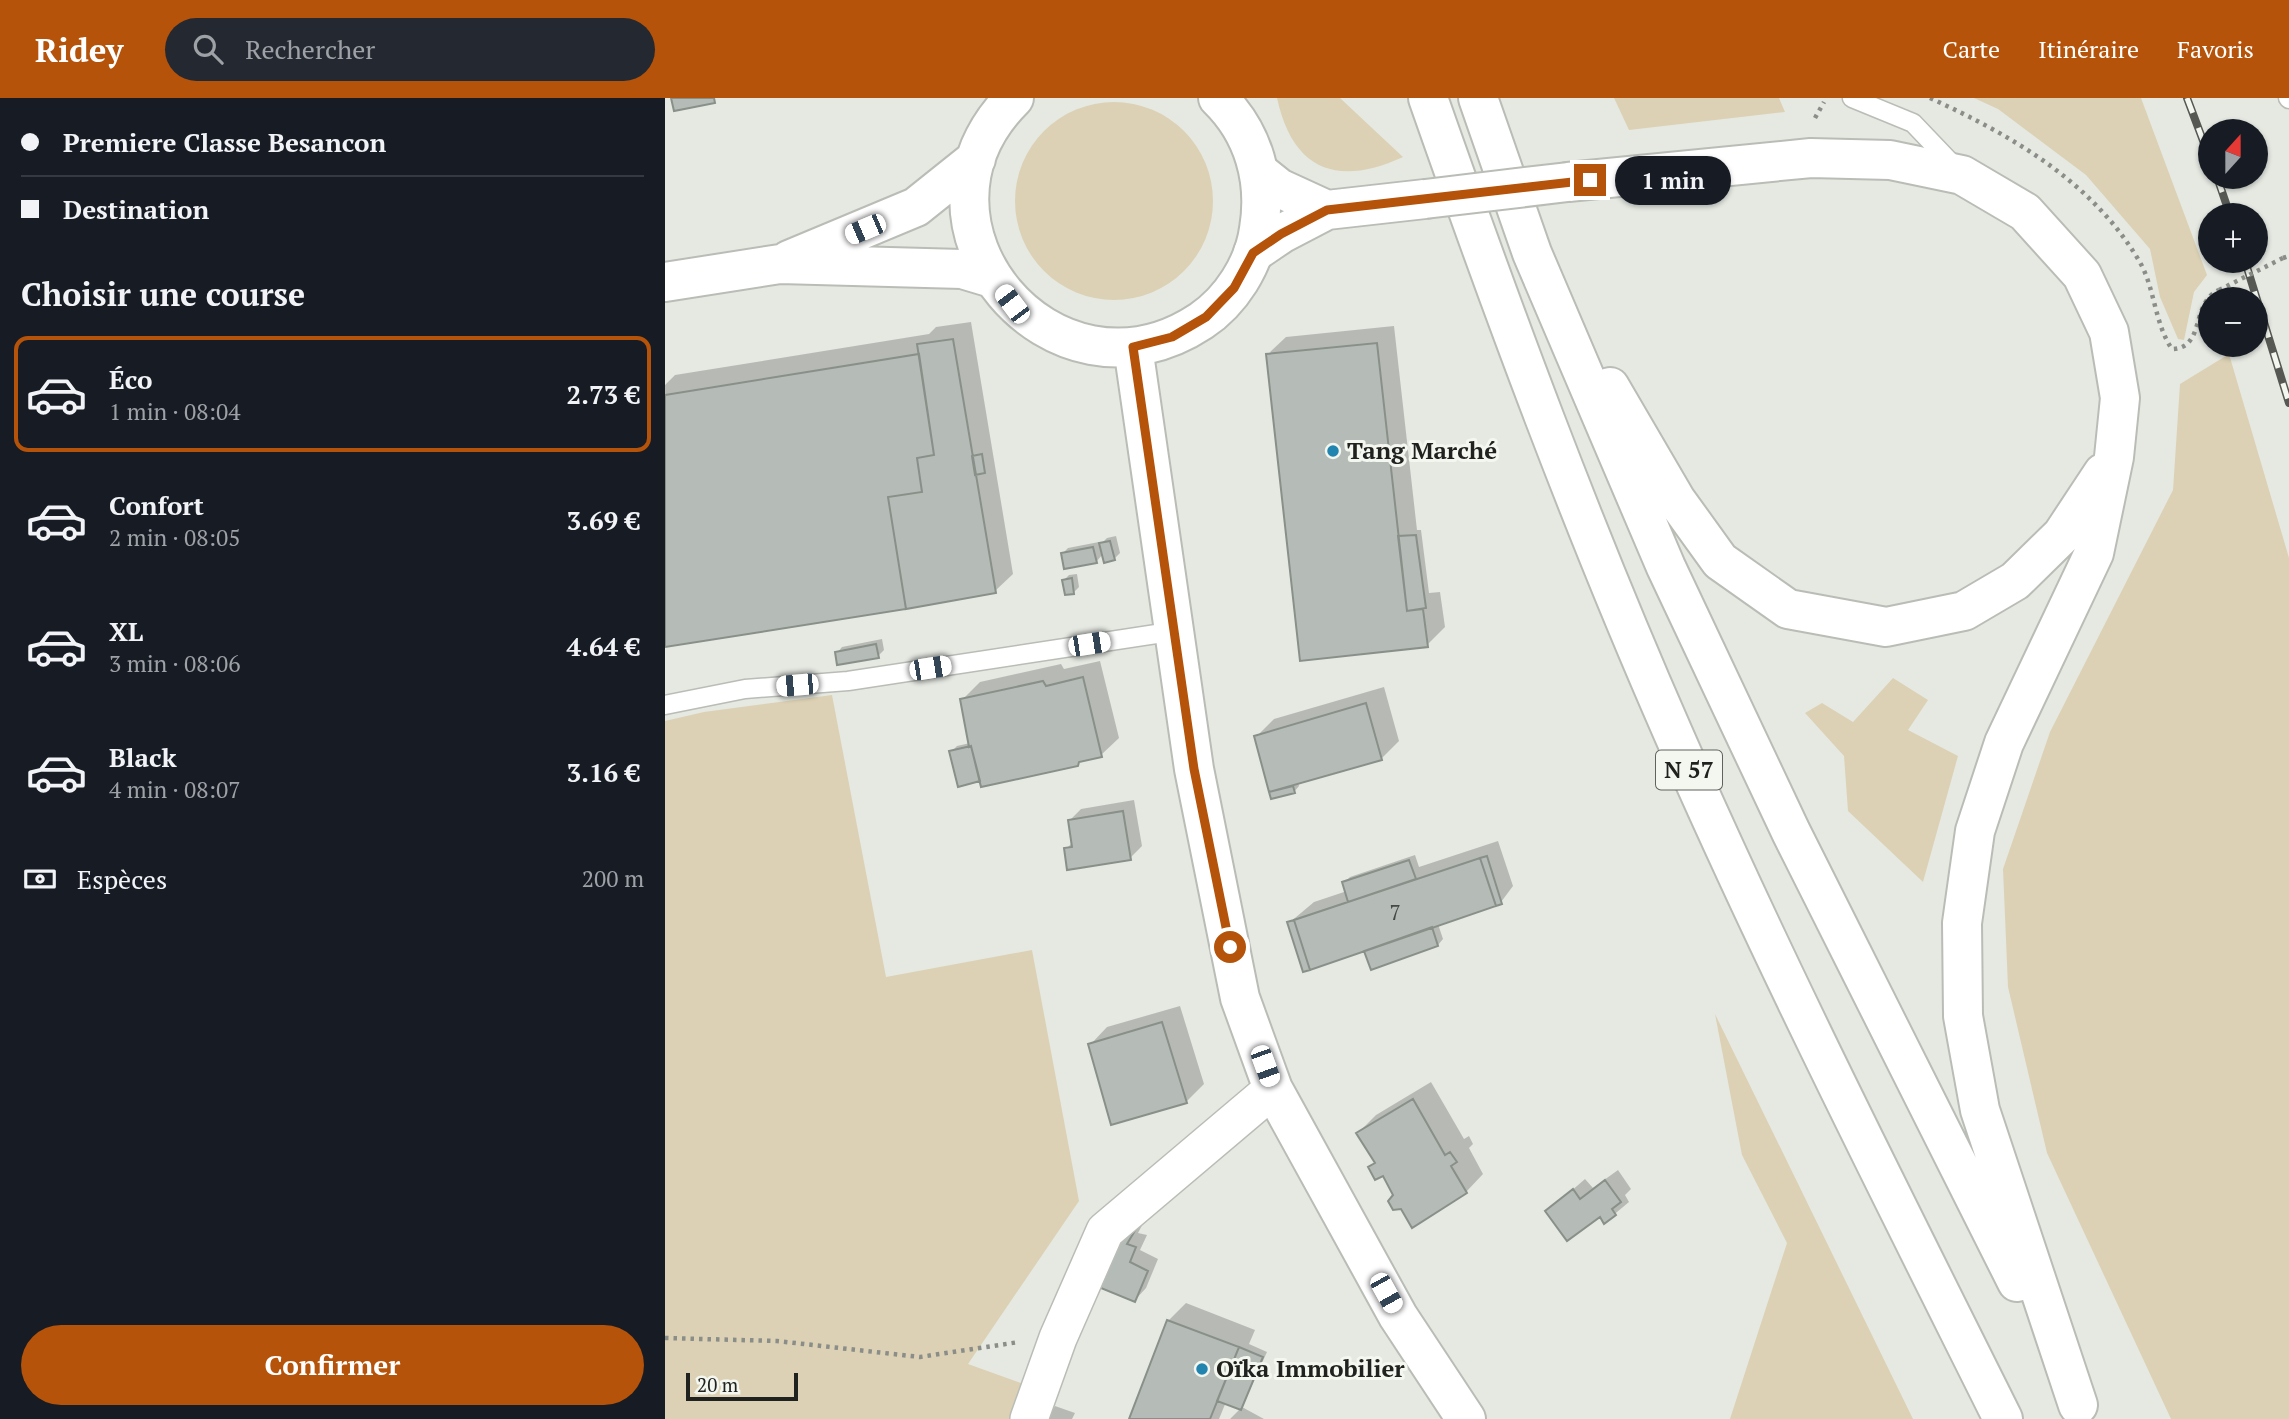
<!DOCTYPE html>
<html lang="fr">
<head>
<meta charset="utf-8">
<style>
  :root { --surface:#171b24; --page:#242831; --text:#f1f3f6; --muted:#9ea1a6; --line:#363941; --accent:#b45309 }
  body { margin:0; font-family:"PT Serif",serif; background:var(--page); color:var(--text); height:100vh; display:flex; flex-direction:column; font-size:26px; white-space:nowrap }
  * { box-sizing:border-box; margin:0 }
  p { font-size:23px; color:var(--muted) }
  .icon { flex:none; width:38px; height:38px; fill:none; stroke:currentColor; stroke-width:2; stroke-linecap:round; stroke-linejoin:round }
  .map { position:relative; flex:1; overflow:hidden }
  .sheet { display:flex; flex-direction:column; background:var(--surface); width:665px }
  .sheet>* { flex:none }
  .banner { display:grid; align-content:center; height:154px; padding:0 21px; background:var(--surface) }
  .needle { width:46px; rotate:21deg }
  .tools { position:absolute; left:1533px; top:21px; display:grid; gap:14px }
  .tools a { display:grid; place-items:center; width:70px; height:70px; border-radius:50%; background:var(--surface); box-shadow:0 2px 5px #0004; font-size:35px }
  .scale { position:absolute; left:21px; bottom:18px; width:112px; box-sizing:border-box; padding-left:7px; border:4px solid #20221f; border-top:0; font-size:19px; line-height:24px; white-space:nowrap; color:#20221f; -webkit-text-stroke:5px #f3f7ef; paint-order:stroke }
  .end { position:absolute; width:32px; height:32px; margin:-16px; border:9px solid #b45309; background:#fff; box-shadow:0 0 0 4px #fff }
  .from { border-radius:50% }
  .bubble { position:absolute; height:49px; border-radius:24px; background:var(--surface); box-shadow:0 2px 5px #0004; font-size:23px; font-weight:600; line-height:49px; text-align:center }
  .car { position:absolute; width:21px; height:42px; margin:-21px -10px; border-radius:9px; box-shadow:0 0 5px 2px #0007; background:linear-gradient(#fff 24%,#345 0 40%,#fff 0 76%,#345 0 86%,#fff 0) }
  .banner b { display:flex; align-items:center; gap:24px; height:66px; font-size:26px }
  .banner b+b { border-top:2px solid var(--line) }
  .banner i { width:18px; height:18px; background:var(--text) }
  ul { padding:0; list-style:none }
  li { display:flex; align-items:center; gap:21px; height:116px; margin:0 14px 10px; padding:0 7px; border:4px solid transparent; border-radius:14px }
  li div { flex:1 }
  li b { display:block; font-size:26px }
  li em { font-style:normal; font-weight:600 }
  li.current { border-color:var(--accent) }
  li>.icon { width:63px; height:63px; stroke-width:1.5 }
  h2 { padding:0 21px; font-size:32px; line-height:84px }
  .pay { display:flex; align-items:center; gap:18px; height:77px; padding:0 21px; font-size:26px }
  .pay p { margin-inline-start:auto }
  .cta { display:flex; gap:14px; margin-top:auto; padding:14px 21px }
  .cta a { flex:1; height:80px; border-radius:42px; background:var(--accent); color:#fff; font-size:28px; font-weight:600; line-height:80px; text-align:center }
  header { display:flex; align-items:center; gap:42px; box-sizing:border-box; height:98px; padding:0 35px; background:var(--accent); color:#fff }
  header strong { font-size:33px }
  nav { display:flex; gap:38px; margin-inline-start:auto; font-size:24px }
  .search { width:490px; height:63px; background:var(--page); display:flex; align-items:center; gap:18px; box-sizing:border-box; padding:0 24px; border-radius:38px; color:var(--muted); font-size:26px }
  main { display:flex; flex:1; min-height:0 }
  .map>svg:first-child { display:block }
  .green { fill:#dcd1b4 }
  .shadow { fill:#0003 }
  .building { fill:#b5bcb7; stroke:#89908a; stroke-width:2 }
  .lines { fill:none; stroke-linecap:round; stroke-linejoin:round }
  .service-casing { stroke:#b9bdb6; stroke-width:21 }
  .minor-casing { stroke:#b9bdb6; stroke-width:40 }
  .secondary-casing { stroke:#b9bdb6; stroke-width:42 }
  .trunk-casing { stroke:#b9bdb6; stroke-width:42 }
  .path { stroke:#8a8d88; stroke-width:4.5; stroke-dasharray:3.5 5; stroke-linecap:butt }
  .service { stroke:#fff; stroke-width:18 }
  .minor { stroke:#fff; stroke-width:37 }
  .secondary { stroke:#fff; stroke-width:38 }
  .trunk { stroke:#fff; stroke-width:38 }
  .rail-casing { stroke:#565854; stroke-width:8 }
  .rail { stroke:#f3f7ef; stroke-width:5; stroke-dasharray:16; stroke-linecap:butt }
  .trunk-bridge-casing { stroke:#b9bdb6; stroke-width:42; stroke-linecap:butt }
  .path-bridge { stroke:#8a8d88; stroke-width:4.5; stroke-dasharray:3.5 5; stroke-linecap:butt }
  .trunk-bridge { stroke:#fff; stroke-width:38 }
  .route { stroke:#b45309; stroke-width:9 }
  .poi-dot { fill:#2285af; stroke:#f3f7ef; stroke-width:2.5 }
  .labels { text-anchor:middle; stroke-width:6; stroke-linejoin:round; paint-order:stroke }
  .number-label { font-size:21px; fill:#454845 }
  .shield { fill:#f3f7ef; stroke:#5f625d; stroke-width:2 }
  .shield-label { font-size:23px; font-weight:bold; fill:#20221f }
  .poi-label { font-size:24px; font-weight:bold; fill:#20221f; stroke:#f3f7ef; text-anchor:start }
</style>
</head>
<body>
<header>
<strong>Ridey</strong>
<div class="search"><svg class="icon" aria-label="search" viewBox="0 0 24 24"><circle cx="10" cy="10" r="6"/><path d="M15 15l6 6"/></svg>Rechercher</div>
<nav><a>Carte</a><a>Itinéraire</a><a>Favoris</a></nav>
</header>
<main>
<section class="sheet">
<div class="banner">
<b><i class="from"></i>Premiere Classe Besancon</b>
<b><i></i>Destination</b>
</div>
<h2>Choisir une course</h2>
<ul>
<li class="current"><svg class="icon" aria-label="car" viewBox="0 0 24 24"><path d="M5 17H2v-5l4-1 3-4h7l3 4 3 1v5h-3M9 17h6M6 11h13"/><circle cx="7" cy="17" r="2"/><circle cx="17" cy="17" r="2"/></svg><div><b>Éco</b><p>1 min · 08:04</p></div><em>2.73 €</em></li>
<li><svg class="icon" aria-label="car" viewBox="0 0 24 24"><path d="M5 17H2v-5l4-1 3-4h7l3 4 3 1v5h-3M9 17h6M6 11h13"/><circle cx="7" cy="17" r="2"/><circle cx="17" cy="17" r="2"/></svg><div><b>Confort</b><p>2 min · 08:05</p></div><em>3.69 €</em></li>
<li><svg class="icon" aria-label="car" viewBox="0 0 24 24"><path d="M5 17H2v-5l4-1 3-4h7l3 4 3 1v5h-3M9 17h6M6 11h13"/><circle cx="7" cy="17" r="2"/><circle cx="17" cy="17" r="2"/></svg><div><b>XL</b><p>3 min · 08:06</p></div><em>4.64 €</em></li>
<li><svg class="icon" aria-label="car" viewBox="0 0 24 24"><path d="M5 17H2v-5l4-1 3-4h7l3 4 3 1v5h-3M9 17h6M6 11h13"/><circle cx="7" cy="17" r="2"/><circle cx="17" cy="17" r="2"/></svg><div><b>Black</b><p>4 min · 08:07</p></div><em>3.16 €</em></li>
</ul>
<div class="pay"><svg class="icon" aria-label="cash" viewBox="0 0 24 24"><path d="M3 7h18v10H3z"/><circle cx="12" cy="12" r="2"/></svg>Espèces<p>200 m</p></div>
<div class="cta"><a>Confirmer</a></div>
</section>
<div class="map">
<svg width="1624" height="1321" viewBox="0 0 1624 1321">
  <rect width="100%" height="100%" fill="#e5e9e2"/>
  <!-- green -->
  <path class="green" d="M 675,0 L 738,59 C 673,89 628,73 612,0 Z
    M 949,0 L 1114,0 L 1120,14 L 964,32 Z
    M 1309,0 L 1476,0 L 1542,177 L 1529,194 L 1519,242 L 1513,241 L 1495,199 L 1485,151 L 1421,77 L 1333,11 Z
    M350 103a99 99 0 1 1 198 0a99 99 0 1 1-198 0Z
    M 1564,256 L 1624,460 L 1624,1321 L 1506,1321 L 1382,1055 L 1343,889 L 1338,771 L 1385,634 L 1508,392 L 1515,286 Z
    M 1228,580 L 1263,602 L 1243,632 L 1293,658 L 1258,784 L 1183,713 L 1179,658 L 1140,615 L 1157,605 L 1188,624 Z
    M 167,597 L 221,879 L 367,852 L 414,1103 L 303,1266 L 364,1288 L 352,1321 L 0,1321 L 0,623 L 39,614 Z
    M 1050,916 L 1248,1321 L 1065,1321 L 1122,1145 L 1077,1057 Z"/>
  <!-- shadow -->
  <path class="shadow" d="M 306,224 L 348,476 L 330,493 L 0,547 L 0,287 L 10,277 L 264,236 L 271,229 Z
    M 729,228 L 752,432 L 756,432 L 764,495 L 775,494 L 780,529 L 762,547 L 637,561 L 603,256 L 621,239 Z
    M 451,438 L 455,455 L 449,461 L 438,456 L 431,464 L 398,455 L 403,450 L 434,444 L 434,448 L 442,440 Z
    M 412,476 L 414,489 L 409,494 L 399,482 L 404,477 Z
    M 217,541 L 219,552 L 213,558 L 172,555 L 177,549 Z
    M 435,563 L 454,640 L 436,657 L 417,661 L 412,666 L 316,681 L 286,654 L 292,648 L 305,645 L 297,602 L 315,584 L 396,566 L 399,571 Z
    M 719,589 L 734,643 L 716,661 L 633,684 L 634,688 L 629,694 L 608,699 L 591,639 L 609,621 Z
    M 469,702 L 477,748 L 465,760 L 401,751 L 408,744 L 404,723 L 416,711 Z
    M 833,743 L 848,788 L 836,804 L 773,826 L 778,841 L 773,847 L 701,851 L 624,825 L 649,804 L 682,793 L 679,785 L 685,779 L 750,757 L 754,769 Z
    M 515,908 L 539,986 L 521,1004 L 425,947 L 442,929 Z
    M 766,984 L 799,1041 L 804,1038 L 808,1046 L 804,1050 L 818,1076 L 801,1094 L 730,1097 L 719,1076 L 705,1069 L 711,1064 L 693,1035 L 711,1017 Z
    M 953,1072 L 966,1091 L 960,1097 L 964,1104 L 940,1124 L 935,1117 L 882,1114 L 920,1081 L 928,1090 Z
    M 484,1114 L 473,1135 L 482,1137 L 475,1152 L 493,1161 L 481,1190 L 470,1202 L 450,1137 Z
    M 521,1205 L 590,1232 L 584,1246 L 602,1254 L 577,1309 L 599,1321 L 565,1321 L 576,1310 L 561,1304 L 554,1321 L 466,1321 L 503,1223 Z
    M 390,1308 L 410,1315 L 407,1321 L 381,1321 Z"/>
  <!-- building -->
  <path class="building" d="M 6,0 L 49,0 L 50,5 L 9,13 Z
    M 288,241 L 331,495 L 241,511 L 223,399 L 257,394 L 252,360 L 269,357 L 252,246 Z
    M 712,245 L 742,513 L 758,511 L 763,549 L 635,563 L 601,256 Z
    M 254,256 L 269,357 L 252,360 L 257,394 L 223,399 L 241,511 L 0,549 L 0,297 Z
    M 317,356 L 320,375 L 310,377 L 307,358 Z
    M 751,437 L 761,510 L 742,513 L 733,438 Z
    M 445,443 L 450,462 L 439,465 L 434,445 Z
    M 428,449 L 432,465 L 399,471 L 396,455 Z
    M 407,480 L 409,496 L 400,497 L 397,482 Z
    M 211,546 L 214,560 L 172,567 L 170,554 Z
    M 418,579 L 437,659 L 414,664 L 413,668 L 316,689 L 306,648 L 304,649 L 295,601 L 378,583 L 381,588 Z
    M 701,605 L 717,662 L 604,694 L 589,638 Z
    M 306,648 L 315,683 L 293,689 L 284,653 Z
    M 628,688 L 630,695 L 606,701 L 604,694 Z
    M 458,713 L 466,762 L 402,772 L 399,750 L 407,749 L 403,722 Z
    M 822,758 L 837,806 L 831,808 L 815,760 Z
    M 815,760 L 831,808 L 645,872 L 629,822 Z
    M 744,762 L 751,781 L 683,804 L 677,784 Z
    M 629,822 L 645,872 L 638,874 L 622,824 Z
    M 767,829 L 773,848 L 706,872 L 699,853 Z
    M 497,924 L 522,1005 L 446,1027 L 423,946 Z
    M 748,1001 L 780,1057 L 785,1054 L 792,1064 L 786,1068 L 802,1095 L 747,1130 L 736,1111 L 728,1112 L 723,1103 L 728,1097 L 718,1078 L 710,1082 L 703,1069 L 710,1065 L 691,1035 Z
    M 940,1082 L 956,1104 L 947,1111 L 951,1117 L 939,1126 L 935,1119 L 902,1143 L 880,1113 L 908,1091 L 915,1101 Z
    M 465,1118 L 474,1126 L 462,1146 L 471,1149 L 465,1164 L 483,1173 L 470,1204 L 431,1188 Z
    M 502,1222 L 574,1249 L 545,1321 L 464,1321 Z
    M 574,1249 L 598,1259 L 576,1312 L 552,1303 Z"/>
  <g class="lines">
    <defs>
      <path id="service" d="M 1187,0 L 1248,25 L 1290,69
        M 1623,0 L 1624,1
        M 0,607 L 80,591 L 183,583 L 511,533"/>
      <path id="minor" d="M 364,1321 L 393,1240 L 440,1133 L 608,991"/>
      <path id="secondary" d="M 349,0 C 223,125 388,321 536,223 C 566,203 589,167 594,131 C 602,83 589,35 553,0
        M 124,162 L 251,109 L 311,61
        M 0,184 L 115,166 L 297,171 L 327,180
        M 468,249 L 529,671 L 575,900 L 608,991 L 733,1218 L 801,1321"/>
      <path id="trunk" d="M 763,0 C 838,214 917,428 1008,635 C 1110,868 1225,1094 1338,1321
        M 813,0 L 867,155 L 1001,469 L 1126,734 L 1352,1184
        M 594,74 L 614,90 L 662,112
        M 903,84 L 1146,60 L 1225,62 L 1297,77 L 1360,114 L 1417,177 L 1444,234 L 1455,300 L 1449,359 L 1429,455 L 1339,645 L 1310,733 L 1297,825 L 1298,918 L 1315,1012 L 1413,1307
        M 588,155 L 616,136 L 662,112 L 760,101
        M 945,289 L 1011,402 L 1055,463 L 1123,511 L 1221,529 L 1299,513 L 1350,483 L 1397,437 L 1438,375"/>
    </defs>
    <!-- service casing -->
    <use href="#service" class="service-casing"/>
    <!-- minor casing -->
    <use href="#minor" class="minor-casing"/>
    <!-- secondary casing -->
    <use href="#secondary" class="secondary-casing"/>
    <!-- trunk casing -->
    <use href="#trunk" class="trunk-casing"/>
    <!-- path -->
    <path class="path" d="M 1265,0 C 1346,37 1426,83 1473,161 C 1490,188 1489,225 1507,251 C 1541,250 1525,205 1554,192
      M 1150,20 L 1159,4
      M 1618,160 L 1624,158
      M 0,1240 L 112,1243 L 255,1259 L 354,1244"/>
    <!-- service -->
    <use href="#service" class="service"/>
    <!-- minor -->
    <use href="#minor" class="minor"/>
    <!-- secondary -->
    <use href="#secondary" class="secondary"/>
    <!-- trunk -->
    <use href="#trunk" class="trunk"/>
    <defs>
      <path id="rail" d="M 1522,0 L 1545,61
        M 1552,79 L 1565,117
        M 1580,163 L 1624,305"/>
    </defs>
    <!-- rail casing -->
    <use href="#rail" class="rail-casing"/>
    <!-- rail -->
    <use href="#rail" class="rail"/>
    <defs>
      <path id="trunk-bridge" d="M 760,101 L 903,84"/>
    </defs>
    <!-- trunk-bridge casing -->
    <use href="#trunk-bridge" class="trunk-bridge-casing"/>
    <!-- path-bridge -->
    <path class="path-bridge" d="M 1554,192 L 1618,160"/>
    <!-- trunk-bridge -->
    <use href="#trunk-bridge" class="trunk-bridge"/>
  </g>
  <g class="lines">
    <!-- route -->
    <path class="route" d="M 565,849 L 529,671 L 468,249 L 507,239 L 541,219 L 569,190 L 588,155 L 616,136 L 662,112 L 925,82"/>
  </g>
  <!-- markers -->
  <g class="poi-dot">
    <circle cx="668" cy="353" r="7"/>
    <circle cx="537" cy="1271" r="7"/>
  </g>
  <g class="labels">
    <!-- number labels -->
    <g class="number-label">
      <text x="730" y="822">7</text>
    </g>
    <!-- shield labels -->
    <rect class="shield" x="991" y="652.5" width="66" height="39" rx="5"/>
    <g class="shield-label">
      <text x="1024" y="680">N 57</text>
    </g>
    <!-- poi labels -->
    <g class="poi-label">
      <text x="682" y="361">Tang Marché</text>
      <text x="551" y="1279">Oïka Immobilier</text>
    </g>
  </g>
</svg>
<div class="tools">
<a><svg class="needle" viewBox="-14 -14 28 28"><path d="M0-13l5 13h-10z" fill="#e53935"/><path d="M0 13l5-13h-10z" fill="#9ea1a6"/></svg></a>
<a>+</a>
<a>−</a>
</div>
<div class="scale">20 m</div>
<i class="end from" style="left:565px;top:849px"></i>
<i class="end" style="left:925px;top:82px"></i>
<div class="bubble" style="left:950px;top:58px;width:116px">1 min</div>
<i class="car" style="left:200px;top:131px;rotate:247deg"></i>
<i class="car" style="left:347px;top:206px;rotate:323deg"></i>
<i class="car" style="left:424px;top:546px;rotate:81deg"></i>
<i class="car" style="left:265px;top:570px;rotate:81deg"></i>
<i class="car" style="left:132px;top:587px;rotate:265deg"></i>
<i class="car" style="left:600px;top:968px;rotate:160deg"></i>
<i class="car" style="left:721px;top:1195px;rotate:151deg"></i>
</div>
</main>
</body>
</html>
